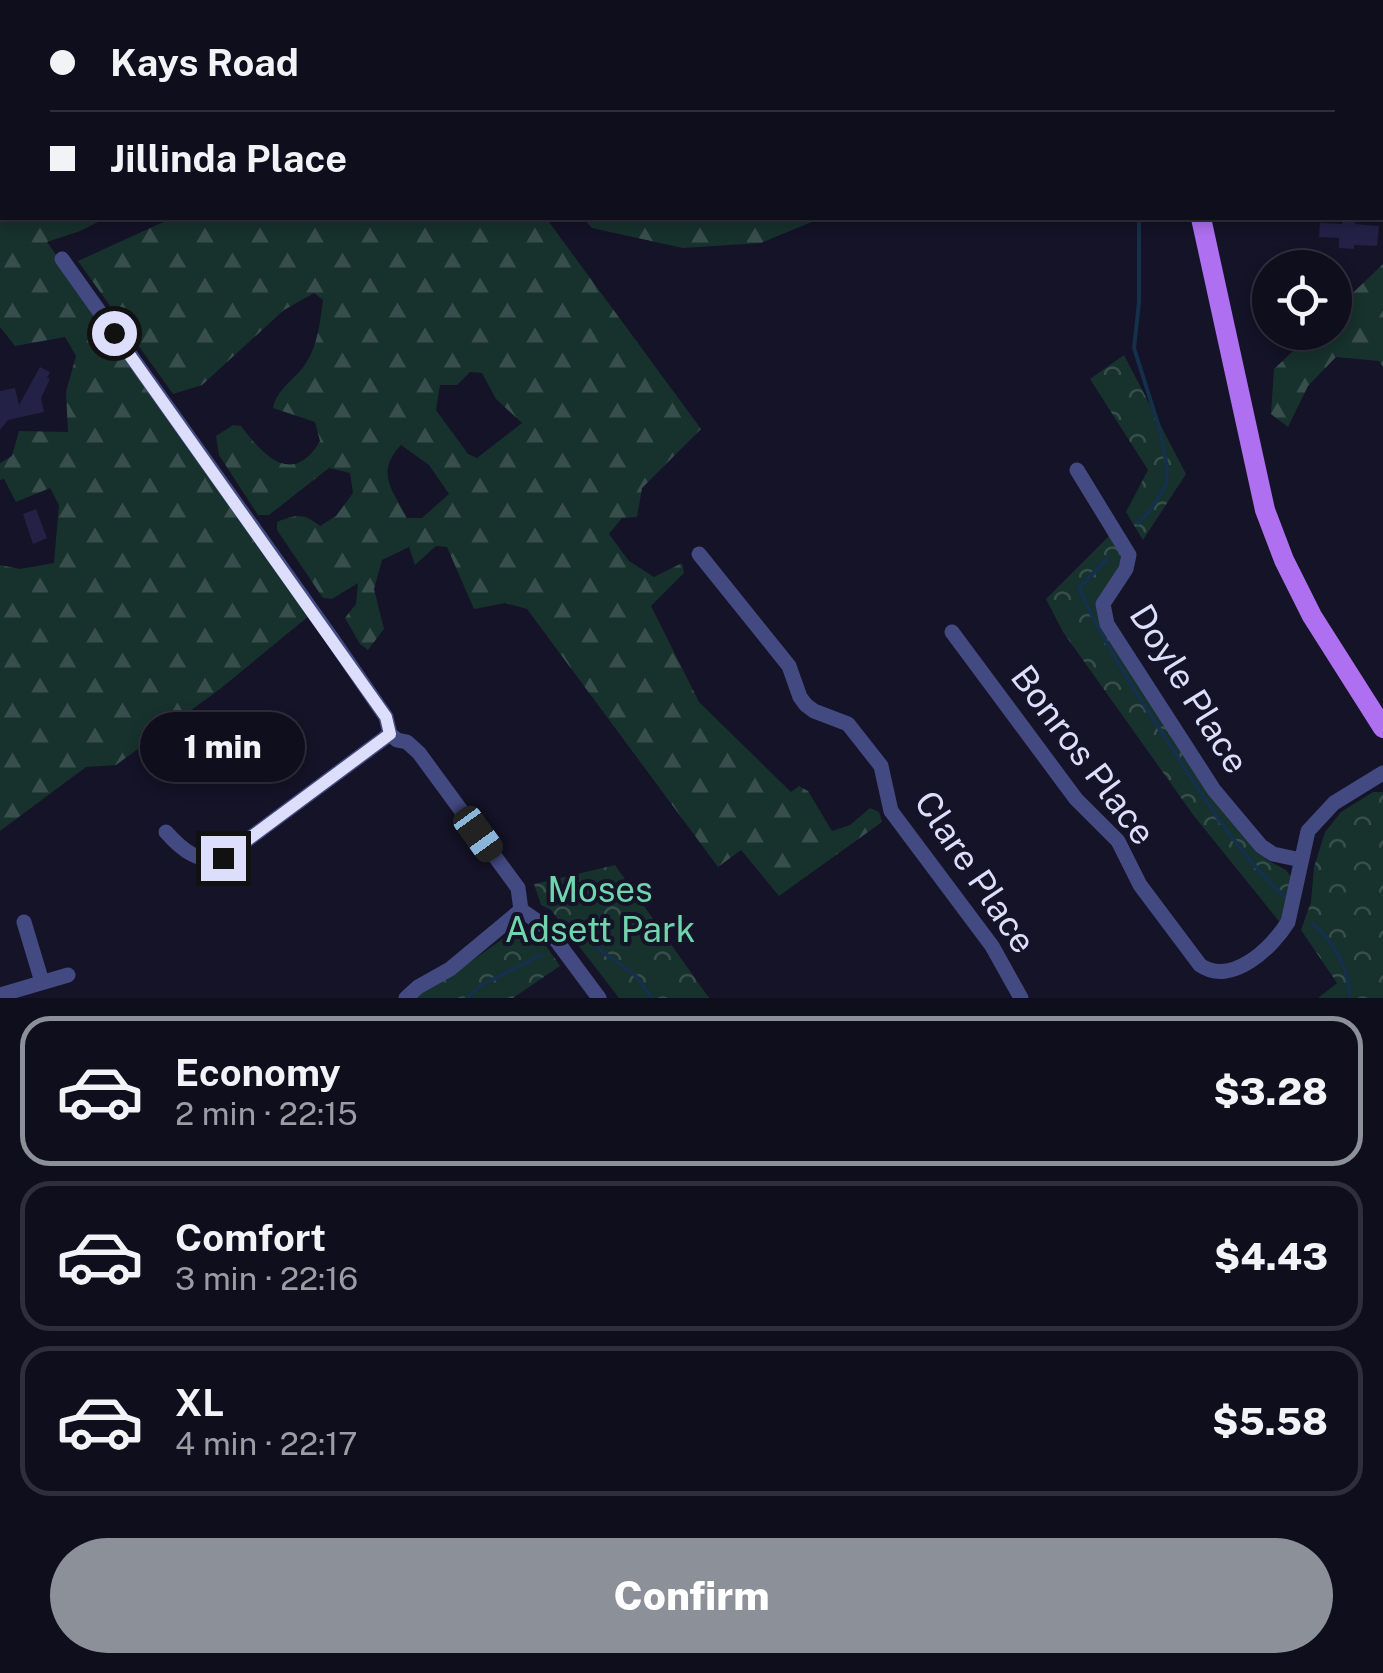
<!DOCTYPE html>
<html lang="en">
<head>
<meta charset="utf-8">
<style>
  :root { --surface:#0f0e1d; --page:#181726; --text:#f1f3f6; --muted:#9b9ca4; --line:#2f2e3b; --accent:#8c9099 }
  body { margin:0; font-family:"Public Sans",sans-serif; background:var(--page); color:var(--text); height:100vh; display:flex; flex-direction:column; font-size:38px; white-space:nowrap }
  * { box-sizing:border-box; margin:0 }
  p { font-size:32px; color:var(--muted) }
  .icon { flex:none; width:55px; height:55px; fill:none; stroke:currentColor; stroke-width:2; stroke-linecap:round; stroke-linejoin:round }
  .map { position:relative; height:998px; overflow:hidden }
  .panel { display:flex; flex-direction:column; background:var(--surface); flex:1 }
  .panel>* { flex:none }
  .top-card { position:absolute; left:0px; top:0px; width:1385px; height:220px; box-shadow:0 5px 15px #0003,0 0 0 2px var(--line); display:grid; align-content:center; height:220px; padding:0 50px; background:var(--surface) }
  .fabs { position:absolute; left:1252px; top:250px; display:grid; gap:20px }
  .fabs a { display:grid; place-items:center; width:100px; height:100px; border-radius:50%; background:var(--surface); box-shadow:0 5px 15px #0003,0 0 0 2px var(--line); font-size:50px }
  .end { position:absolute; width:45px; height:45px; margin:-22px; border:12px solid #dddefb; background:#111; box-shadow:0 0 0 5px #111 }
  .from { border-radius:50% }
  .bubble { position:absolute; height:70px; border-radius:35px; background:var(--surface); box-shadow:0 5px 15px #0003,0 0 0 2px var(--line); font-size:32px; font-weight:800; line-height:70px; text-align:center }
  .car { position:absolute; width:30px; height:60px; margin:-30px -15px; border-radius:12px; box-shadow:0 0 8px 2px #0007; background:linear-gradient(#222 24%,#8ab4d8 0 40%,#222 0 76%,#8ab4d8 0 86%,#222 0) }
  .top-card b { display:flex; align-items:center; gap:35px; height:95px; font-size:38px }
  .top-card b+b { border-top:2px solid var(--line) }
  .top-card i { width:25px; height:25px; background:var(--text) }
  ul { padding:18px 0 0; list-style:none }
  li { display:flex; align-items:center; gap:30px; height:150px; margin:0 20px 15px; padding:0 30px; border:5px solid var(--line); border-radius:30px }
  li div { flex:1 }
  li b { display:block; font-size:38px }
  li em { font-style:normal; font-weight:800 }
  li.selected { border-color:var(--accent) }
  li>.icon { width:90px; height:90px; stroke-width:1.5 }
  .cta { display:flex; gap:20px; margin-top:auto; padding:20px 50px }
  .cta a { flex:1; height:115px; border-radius:60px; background:var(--accent); color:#fff; font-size:40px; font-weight:800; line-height:115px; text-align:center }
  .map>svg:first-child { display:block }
  .forest { fill:url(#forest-firs); fill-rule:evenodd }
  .park { fill:url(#park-crowns) }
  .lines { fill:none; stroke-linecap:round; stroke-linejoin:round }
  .stream { stroke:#15304a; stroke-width:4 }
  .building { fill:#232146 }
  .minor { stroke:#434981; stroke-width:15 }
  .major { stroke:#ae70f0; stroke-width:20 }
  .route { stroke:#dddefb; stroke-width:12 }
  .labels { text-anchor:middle; stroke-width:8; stroke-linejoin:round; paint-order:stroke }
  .street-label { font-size:35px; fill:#dddefb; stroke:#141327 }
  .park-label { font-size:35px; fill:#70d5ad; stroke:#141327 }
</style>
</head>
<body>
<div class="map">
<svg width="1383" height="998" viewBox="0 0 1383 998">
  <defs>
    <pattern id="forest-firs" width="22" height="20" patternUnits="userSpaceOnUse" patternTransform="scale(2.5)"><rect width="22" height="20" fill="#17312c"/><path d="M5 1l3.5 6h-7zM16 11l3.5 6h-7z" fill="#384e4c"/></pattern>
    <pattern id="park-crowns" width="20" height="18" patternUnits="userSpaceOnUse" patternTransform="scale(2.5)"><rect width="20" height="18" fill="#17312c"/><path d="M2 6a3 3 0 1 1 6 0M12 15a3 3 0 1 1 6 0" fill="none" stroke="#384e4c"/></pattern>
  </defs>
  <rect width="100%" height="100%" fill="#141327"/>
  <!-- forest -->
  <path class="forest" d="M 0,0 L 221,0 L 2,2 L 2,218 L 106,218 L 80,231 L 47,242 L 310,615 L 220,689 L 116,765 L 86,767 L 0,831 L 0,565 L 20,569 L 54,563 L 59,505 L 50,488 L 16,502 L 4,479 L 0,480 L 0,463 L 12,456 L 19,431 L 68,432 L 66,392 L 76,356 L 65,337 L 15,346 L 0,327 Z
    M 380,0 L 808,0 L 382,2 Z
    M 976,0 L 1134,0 L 981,2 Z
    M 172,218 L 546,218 L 701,429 L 642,488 L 637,517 L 622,518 L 609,534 L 629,561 L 654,577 L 682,563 L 684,573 L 651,606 L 699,702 L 791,792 L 799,786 L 808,791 L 832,831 L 850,825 L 870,808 L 879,812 L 882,822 L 779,896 L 741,850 L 718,867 L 527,609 L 505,603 L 474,609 L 447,547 L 436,546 L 415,565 L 409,547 L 382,560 L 374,589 L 384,629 L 368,650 L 360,644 L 345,618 L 356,604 L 358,583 L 332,599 L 323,598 L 277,530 L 277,522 C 297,514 303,513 320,526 L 336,516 L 353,493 L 350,473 L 329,468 L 269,515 L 258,515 L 219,455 L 216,436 L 233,425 L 241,426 C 263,455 292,488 320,441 L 315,422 L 273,408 C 277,388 296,379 306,363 C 318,345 320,321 323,300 L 314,293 L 284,310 L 202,385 L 173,394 L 78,261 ZM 470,372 L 482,373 L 496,399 L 522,423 L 477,458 L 468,454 L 436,410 L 440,385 L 457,385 ZM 401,445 L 429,465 L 449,494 L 422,518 L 407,518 C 392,489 375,473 401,445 Z
    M 583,218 L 821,218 L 761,243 L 683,248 L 592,228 Z
    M 1383,264 L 1383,367 L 1379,361 L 1336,357 L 1308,386 L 1288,427 L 1271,414 L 1274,369 L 1312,333 L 1335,332 L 1335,310 Z"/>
  <!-- park -->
  <path class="park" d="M 1124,355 L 1186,474 L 1143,540 L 1126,512 L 1148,470 L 1090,379 Z
    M 1111,534 L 1124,557 L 1100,607 L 1214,795 L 1267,860 L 1286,870 L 1293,880 L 1283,926 L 1194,816 L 1063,632 L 1046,599 Z
    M 1373,792 L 1383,792 L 1383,998 L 1318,998 L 1337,983 L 1301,930 L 1311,902 L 1314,867 L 1325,832 L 1341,812 Z
    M 615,865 L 709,998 L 619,998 L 551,910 L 541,905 L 534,884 Z
    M 521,926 L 535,930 L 560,966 L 513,998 L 414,998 L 443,981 Z"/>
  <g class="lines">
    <!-- stream -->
    <path class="stream" d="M 774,0 L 775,2
      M 1138,523 L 1151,509 L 1166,485 L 1167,467 L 1160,430 L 1134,348 L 1139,302 L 1139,218
      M 1107,559 L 1079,588 C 1103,643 1136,692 1168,742 C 1203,796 1237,853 1285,897
      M 1313,924 C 1335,943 1349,969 1350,998
      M 596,947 L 635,975 L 652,998
      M 467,998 L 480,986 L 541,955"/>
  </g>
  <!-- building -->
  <path class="building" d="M 1343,218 L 1356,218 L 1355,224 L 1379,226 L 1377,246 L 1354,245 L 1354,249 L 1339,248 L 1339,238 L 1319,237 L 1320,223 L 1342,224 Z
    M 40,367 L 50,372 L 47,378 L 50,379 L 41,398 L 44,412 L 8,420 L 0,430 L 0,391 L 15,388 L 19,405 Z
    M 36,509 L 47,538 L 33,544 L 23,514 Z"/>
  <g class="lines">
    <!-- minor -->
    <path class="minor" d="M 62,259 L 331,637 L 386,717 L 390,734 L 397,740 L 407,742 L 419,753 L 518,888 L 521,910 L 547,928 L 599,998
      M 1077,470 L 1129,555 L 1126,569 L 1103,604 L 1107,624 L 1214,790 L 1261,846 L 1273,854 L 1301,860
      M 699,554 L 789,666 L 800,697 L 806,705 L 814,711 L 848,724 L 881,766 L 891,811 L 992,946 L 1021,998
      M 952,632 L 1076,799 L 1118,841 L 1140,885 L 1200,965 C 1231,987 1272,948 1288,922 L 1308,831 L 1334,803 L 1383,773
      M 166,832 C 182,850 199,864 223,858 L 390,734
      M 24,922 L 42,982
      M 0,995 L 68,975
      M 406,998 L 418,987 L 450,969 L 521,910"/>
    <!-- major -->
    <path class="major" d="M 922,0 L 926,2
      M 1201,218 L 1265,510 L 1284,560 L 1312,616 L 1383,728"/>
  </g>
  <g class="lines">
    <!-- route -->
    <path class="route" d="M 114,333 L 386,717 L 390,734 L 223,858"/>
  </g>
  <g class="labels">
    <!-- street labels -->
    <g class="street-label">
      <text transform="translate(1189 689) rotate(58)" y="12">Doyle Place</text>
      <text transform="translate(1083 755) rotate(53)" y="12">Bonros Place</text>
      <text transform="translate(975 872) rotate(56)" y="12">Clare Place</text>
    </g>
    <!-- park labels -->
    <g class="park-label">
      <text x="600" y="902">Moses<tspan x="600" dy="40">Adsett Park</tspan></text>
    </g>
  </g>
</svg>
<div class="fabs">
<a><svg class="icon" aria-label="locate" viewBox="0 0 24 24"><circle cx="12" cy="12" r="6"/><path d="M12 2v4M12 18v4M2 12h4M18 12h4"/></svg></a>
</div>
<i class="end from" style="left:114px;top:333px"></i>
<i class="end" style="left:223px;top:858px"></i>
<div class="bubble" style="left:140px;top:712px;width:165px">1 min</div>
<i class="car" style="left:478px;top:834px;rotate:144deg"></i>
<div class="top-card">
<b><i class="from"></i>Kays Road</b>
<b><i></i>Jillinda Place</b>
</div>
</div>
<section class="panel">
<ul>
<li class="selected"><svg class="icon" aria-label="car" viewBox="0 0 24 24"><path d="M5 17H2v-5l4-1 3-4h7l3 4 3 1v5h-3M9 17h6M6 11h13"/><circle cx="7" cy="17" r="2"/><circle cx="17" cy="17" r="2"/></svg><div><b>Economy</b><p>2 min · 22:15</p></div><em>$3.28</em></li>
<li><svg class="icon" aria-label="car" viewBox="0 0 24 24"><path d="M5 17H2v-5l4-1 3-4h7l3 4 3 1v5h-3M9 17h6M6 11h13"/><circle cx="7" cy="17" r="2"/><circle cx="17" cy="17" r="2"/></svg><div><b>Comfort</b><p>3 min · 22:16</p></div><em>$4.43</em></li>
<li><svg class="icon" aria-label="car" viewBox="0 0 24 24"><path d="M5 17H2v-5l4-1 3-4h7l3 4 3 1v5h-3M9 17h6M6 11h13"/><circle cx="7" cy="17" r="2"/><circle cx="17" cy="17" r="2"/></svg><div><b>XL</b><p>4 min · 22:17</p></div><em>$5.58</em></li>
</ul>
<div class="cta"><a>Confirm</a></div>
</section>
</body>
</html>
